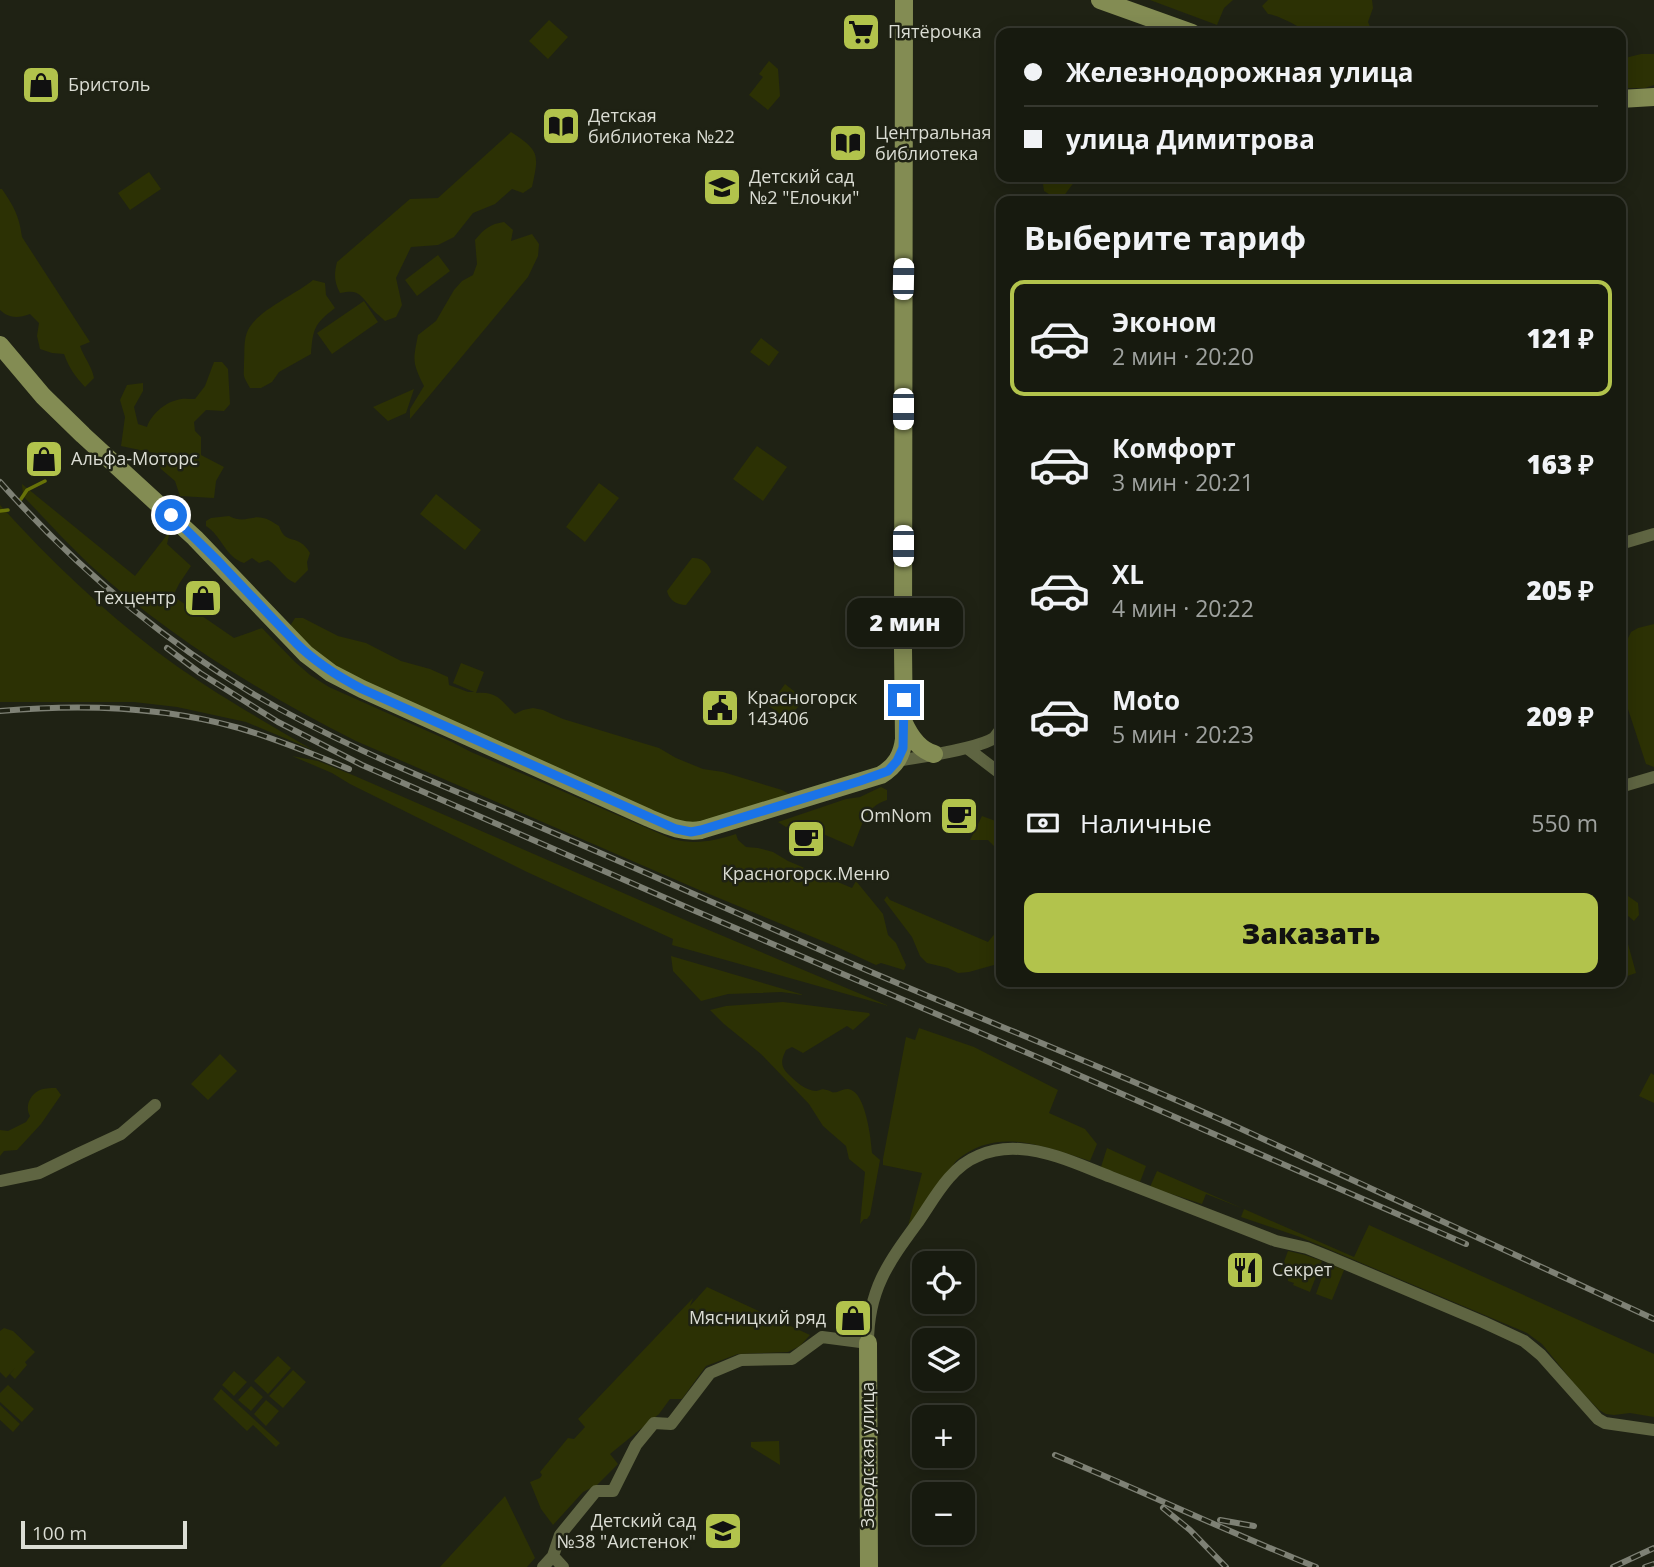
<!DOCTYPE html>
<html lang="ru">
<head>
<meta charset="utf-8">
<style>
  :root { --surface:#171a0f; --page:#202318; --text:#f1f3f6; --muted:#9ea19e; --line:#36382f; --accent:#b2c34c }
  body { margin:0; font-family:"Open Sans",sans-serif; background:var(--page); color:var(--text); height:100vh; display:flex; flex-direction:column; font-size:26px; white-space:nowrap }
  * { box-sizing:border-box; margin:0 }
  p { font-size:23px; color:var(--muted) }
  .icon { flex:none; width:38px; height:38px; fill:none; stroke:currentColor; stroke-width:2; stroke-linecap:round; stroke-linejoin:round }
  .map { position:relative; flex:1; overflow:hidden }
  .details { position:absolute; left:996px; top:196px; width:630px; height:791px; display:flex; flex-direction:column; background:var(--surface); border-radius:14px; box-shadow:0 4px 18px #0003,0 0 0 2px var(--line) }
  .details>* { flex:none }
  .guide { position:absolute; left:996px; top:28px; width:630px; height:154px; border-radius:14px; box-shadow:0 4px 18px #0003,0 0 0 2px var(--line); display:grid; align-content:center; height:154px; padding:0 28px; background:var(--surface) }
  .controls { position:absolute; left:912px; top:1251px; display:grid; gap:14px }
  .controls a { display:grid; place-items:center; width:63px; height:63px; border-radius:14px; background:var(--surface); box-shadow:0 4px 18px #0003,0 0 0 2px var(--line); font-size:35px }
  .scale { position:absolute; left:21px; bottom:18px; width:166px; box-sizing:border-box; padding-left:7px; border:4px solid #dbddd4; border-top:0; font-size:19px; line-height:24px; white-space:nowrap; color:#dbddd4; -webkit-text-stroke:5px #1f2214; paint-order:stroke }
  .end { position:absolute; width:32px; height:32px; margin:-16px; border:9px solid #1a73e8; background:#fff; box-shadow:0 0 0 4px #fff }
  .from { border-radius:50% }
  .bubble { position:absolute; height:49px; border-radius:14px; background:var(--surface); box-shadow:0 4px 18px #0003,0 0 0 2px var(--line); font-size:23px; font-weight:800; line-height:49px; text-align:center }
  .car { position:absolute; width:21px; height:42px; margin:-21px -10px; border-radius:9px; box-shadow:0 0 5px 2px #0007; background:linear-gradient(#fff 24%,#345 0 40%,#fff 0 76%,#345 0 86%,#fff 0) }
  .guide b { display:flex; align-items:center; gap:24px; height:66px; font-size:26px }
  .guide b+b { border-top:2px solid var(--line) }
  .guide i { width:18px; height:18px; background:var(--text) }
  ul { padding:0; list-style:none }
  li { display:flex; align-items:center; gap:21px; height:116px; margin:0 14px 10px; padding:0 14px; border:4px solid transparent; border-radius:14px }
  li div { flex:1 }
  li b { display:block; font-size:26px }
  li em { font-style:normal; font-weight:800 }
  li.on { border-color:var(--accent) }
  li>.icon { width:63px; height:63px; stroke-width:1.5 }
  h2 { padding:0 28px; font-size:32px; line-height:84px }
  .pay { display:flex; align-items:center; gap:18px; height:77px; padding:0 28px; font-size:26px }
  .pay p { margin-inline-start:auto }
  .primary-button { display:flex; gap:14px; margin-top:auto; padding:14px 28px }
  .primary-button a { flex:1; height:80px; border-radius:14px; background:var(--accent); color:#111; font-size:28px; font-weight:800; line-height:80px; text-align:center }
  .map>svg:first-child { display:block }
  .green { fill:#2c3104 }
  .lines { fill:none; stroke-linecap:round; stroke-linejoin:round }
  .stream { stroke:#677208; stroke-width:3.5 }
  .street { stroke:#5f6542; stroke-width:12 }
  .secondary { stroke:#838c53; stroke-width:18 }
  .rail-casing { stroke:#7e8175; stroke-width:6 }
  .rail { stroke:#1f2214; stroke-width:3.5; stroke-dasharray:10; stroke-linecap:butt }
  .route { stroke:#1a73e8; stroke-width:9 }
  .labels { text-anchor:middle; stroke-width:5; stroke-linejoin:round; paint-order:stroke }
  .poi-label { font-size:18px; fill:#dbddd4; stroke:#1f2214; text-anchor:start }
  .street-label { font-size:18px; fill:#dbddd4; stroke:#1f2214 }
</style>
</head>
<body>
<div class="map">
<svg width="1654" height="1567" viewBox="0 0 1654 1567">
  <rect width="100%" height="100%" fill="#1f2214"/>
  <!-- green -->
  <path class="green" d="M 1150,0 L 1233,0 L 1224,8 L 1217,25 Z
    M 1268,0 L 1372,0 L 1373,8 L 1368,22 L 1371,29 L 1370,33 L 1308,33 C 1301,27 1277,15 1268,14 L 1262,6 Z
    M 549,20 L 568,37 L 548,59 L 529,41 Z
    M 1641,54 L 1654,54 L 1654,85 L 1645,88 L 1621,88 L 1621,57 L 1625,58 Z
    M 769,61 L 778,69 L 780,96 L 768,110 L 749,95 L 763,77 L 759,74 Z
    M 511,132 C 540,151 539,154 532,187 L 523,193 L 512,189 L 495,204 L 473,213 L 454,237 L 438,245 L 411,247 L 396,278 L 402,305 L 396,317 L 385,321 C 380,316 373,311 369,305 C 358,292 357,290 340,293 C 334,282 334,274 337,262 L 410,199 L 438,198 Z
    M 149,172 L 161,189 L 130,210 L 118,193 Z
    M 1042,177 L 1078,177 L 1060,201 L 1044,191 Z
    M 0,189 L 2,189 C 14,207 19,215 22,237 L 90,342 L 80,346 C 84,358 91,364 94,378 L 85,387 C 75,376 69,368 64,354 L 52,353 L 40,349 L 37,336 L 39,323 L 30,314 C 18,318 10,319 0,310 Z
    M 504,222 L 513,230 L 511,241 L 532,234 L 539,244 L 538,256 L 528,277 L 410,419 L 410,409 L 424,386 C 412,362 413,361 418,335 L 436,321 L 454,290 L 462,281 L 473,275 L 477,264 L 475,240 C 484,229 490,224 504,222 Z
    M 438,255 L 450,271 L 417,296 L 405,280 Z
    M 313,280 L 325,283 L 326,295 L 335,308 C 314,324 313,329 311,354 L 279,372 L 272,382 L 261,388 L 250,388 C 242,374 244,378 244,363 C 245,353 243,340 248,330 C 258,310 295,295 313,280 Z
    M 364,301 L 378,322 L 332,354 L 317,333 Z
    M 761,338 L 779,352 L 769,366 L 750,352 Z
    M 214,362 L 222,362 L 228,369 L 230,404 L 224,411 L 206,410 L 194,422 L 195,431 L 201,437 L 201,455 L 224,467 L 216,481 L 214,498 L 180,496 L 175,481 L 161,469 L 154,453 L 121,446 L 125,417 L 120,400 L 127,385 L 143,383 L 143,391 L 134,407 L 138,424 L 147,427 C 151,415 164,403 177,400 C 182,398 189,399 195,399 L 205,386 Z
    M 414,389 L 406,413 L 388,421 L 373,407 Z
    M 757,446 L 787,467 L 763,501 L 733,479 Z
    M 599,483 L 619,498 L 585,542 L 566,527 Z
    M 22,484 L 135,576 L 170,531 L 167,544 L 191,566 L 179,584 L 173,596 L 234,638 L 262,628 L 295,662 L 310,675 L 329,687 L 452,742 L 471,752 L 523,774 L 672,839 C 696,845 713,841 736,834 L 738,840 L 746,847 L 758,848 L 773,852 L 788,861 L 852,888 L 856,881 L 883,914 L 888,935 L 896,943 L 906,965 L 904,970 L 881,963 L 876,965 L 837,947 L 697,889 L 356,741 C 261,693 169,637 90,565 C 67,543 45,519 23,496 Z
    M 436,494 L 481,530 L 465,550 L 420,514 Z
    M 0,505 C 48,558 99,607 156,651 C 205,688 260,719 313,750 L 246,722 L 177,707 L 134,702 L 0,702 Z
    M 229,516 C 245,524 250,515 263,518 C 269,519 274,523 279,526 C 286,547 298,532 310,553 L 307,562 L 308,570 L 295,583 C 283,578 279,566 268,560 L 259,563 L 252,558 L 244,563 C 225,557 222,536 206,526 L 206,521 L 211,518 Z
    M 692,558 C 701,557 709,563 711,572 L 686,605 C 677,605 669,600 667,591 Z
    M 295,618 L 303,618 L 338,636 L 366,643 L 401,661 L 430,669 L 448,677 L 449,685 L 468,692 L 474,692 L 453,683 L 461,663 L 484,672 L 476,693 C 498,691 501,701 515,714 L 523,710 L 533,708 L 543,710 L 563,719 L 659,748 L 676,758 L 703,769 L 723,772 L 782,790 L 791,795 L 702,823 L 675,821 L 352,677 L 319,655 L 290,626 Z
    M 1654,624 L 1654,767 L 1646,764 L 1624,697 L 1621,679 L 1621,653 L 1631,632 L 1638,628 Z
    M 785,684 L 804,699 L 788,720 L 769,706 Z
    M 292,756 L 318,761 L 355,776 L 692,923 L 889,1006 L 672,945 L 673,939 L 527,872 L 350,784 L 332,773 Z
    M 881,787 L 887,790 L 887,800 C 864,807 862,827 853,847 L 807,827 L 804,821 L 786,827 L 778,822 L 846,799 L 860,797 Z
    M 982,816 L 1001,823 L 1000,852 L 988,840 L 970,840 Z
    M 887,896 L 890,900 L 988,942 L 1001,926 L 1001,963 L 969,972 L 958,973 L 948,968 L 927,963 L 920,956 L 912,937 L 884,900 Z
    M 1628,896 L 1638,903 L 1639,915 L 1634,921 L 1621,910 L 1621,905 Z
    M 1628,944 L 1636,973 L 1621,978 L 1621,946 Z
    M 671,956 L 804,995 L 781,992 L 728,994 L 701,1001 L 673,971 Z
    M 783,1002 L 869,1013 L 870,1015 L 853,1030 L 847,1026 L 803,1053 L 792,1047 L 786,1050 C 781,1060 780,1066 788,1074 C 795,1081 806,1091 816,1091 C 822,1090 820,1088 827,1090 C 834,1092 830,1093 837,1092 C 843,1090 847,1087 853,1091 C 866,1099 871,1138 872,1153 L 880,1160 L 870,1215 L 867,1219 L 864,1219 L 860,1224 L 865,1172 L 849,1159 L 846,1146 L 823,1126 L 809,1104 L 761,1054 L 724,1024 L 710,1010 L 726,1006 Z
    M 919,1028 L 974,1047 L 1058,1090 L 1049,1113 L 1085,1129 L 1097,1144 L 1090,1161 C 1045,1147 997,1125 956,1161 L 907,1230 L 922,1173 L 883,1165 L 883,1159 L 906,1037 L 915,1040 Z
    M 220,1054 L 237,1071 L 208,1100 L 191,1084 Z
    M 1651,1073 L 1654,1075 L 1654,1103 L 1639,1096 Z
    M 56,1088 L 61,1095 L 41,1124 L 17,1150 L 4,1151 L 0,1156 L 0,1130 L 8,1131 L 26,1122 L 30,1116 C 25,1108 29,1096 38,1091 C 43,1088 50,1088 56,1088 Z
    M 1107,1148 L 1146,1166 L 1140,1182 L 1101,1167 Z
    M 1157,1171 L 1354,1257 L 1369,1225 L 1654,1354 L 1654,1417 L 1630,1413 L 1614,1415 L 1606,1414 L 1599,1410 L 1576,1386 L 1542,1344 L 1527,1333 L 1300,1237 L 1241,1217 L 1244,1209 L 1206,1194 L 1202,1204 L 1150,1187 Z
    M 1288,1251 L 1305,1255 L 1322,1261 L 1310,1292 L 1293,1285 L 1294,1283 L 1288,1281 L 1288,1275 L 1280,1272 Z
    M 1327,1263 L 1344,1270 L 1332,1300 L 1316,1294 Z
    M 707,1287 L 810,1335 L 800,1346 L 788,1352 L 738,1354 L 706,1366 L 682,1399 L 670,1399 L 659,1414 L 610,1454 L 618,1464 L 597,1485 L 583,1492 L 553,1525 L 541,1509 L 530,1482 L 540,1478 L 542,1475 L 540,1472 L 568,1438 L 574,1439 L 585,1427 L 578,1419 L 693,1298 L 690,1306 Z
    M 4,1328 L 13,1331 L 35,1352 L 25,1362 L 27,1365 L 15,1379 L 10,1374 L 15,1368 L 6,1378 L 0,1372 L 0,1331 Z
    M 278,1356 L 291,1368 L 268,1394 L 254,1381 Z
    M 293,1370 L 306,1382 L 283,1408 L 269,1396 Z
    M 234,1371 L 247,1382 L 234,1396 L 222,1385 Z
    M 8,1385 L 34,1409 L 22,1422 L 0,1402 L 0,1393 Z
    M 251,1386 L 263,1397 L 251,1411 L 238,1400 Z
    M 221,1389 L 280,1443 L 276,1447 L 253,1425 L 247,1431 L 213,1399 Z
    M 266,1400 L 279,1411 L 266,1426 L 254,1414 Z
    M 0,1405 L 20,1424 L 13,1432 L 0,1420 Z
    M 779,1441 L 780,1465 L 751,1447 L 751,1442 Z
    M 505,1496 L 535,1558 L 527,1567 L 440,1567 Z"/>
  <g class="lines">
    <!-- stream -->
    <path class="stream" d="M 21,499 L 27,490 L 45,481
      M 0,511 L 8,510"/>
    <!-- street -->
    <path class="street" d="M 1620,544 L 1654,534
      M 967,748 L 1001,774
      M 897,761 C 919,757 978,749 994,738 C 996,736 999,731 1001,729
      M 1620,787 L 1654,777
      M 0,1181 L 39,1173 L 78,1154 L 121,1134 L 155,1105
      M 553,1556 L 563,1567
      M 543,1567 L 553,1556 L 560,1535 L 596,1491 L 613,1491 L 636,1445 L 654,1423 L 671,1424 L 710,1373 L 741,1360 L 792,1359 L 822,1337 L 868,1343 C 868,1290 888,1263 918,1222 C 934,1199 950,1167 978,1156 C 991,1150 1005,1148 1020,1149 C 1051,1151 1082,1166 1111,1177 C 1166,1198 1221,1220 1276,1241 L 1307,1248 L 1327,1256 L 1483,1322 L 1524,1341 L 1541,1355 L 1598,1419 L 1605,1423 L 1654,1430"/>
    <!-- secondary -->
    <path class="secondary" d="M 1100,0 L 1192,33
      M 1620,99 L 1654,97
      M 0,345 L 43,396 L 83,435 L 195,538 L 306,654 L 331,673 L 362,689 L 649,818 C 666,825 682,833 701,830 L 881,775 C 896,766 902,755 904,739 L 903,648 L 904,0
      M 904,723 C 910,736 920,750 934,754
      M 868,1343 L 869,1567"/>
    <defs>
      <path id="rail" d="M 0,482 C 74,565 154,634 250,692 C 347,750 453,789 556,834 C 657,877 756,922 857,966 C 983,1020 1111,1070 1237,1127 C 1376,1190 1515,1255 1654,1319
        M 167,648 L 200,673 L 278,722 L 362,765 L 693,910 L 1051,1063 L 1466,1244
        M 0,711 C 79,704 162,706 239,728 C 276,739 313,754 349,769
        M 1055,1455 C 1142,1491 1228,1532 1316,1567
        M 1163,1508 L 1190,1530 L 1226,1567
        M 1220,1520 L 1254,1526
        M 1613,1567 L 1654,1548
        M 1645,1567 L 1654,1564"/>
    </defs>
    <!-- rail casing -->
    <use href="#rail" class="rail-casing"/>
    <!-- rail -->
    <use href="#rail" class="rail"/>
  </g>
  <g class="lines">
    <!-- route -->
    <path class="route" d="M 171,515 L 218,561 L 296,643 C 316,663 337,676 362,689 L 676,829 L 691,832 L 701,830 L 860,781 L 888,771 L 897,761 L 903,748 L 904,700"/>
  </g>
  <!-- icons -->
  <defs>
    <symbol id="supermarket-square" viewBox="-11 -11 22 22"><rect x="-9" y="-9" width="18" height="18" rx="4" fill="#b2c34c" stroke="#1f2214"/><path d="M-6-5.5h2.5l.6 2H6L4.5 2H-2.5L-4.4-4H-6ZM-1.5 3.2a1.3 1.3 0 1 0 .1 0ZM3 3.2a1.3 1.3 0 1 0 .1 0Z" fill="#111"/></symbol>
    <symbol id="shop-square" viewBox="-11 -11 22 22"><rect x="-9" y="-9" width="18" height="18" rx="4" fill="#b2c34c" stroke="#1f2214"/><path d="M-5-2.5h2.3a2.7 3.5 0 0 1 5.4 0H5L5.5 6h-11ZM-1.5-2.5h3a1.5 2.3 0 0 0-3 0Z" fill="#111"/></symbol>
    <symbol id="library-square" viewBox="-11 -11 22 22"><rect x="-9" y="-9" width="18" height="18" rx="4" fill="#b2c34c" stroke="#1f2214"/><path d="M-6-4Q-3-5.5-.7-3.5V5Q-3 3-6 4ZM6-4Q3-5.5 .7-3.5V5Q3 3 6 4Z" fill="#111"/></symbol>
    <symbol id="school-square" viewBox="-11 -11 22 22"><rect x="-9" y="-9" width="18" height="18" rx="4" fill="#b2c34c" stroke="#1f2214"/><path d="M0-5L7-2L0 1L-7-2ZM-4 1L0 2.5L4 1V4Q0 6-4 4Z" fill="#111"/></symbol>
    <symbol id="civic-square" viewBox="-11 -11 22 22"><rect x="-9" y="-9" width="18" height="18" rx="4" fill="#b2c34c" stroke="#1f2214"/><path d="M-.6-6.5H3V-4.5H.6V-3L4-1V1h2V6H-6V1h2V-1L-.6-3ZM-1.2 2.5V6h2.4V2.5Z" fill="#111"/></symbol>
    <symbol id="cafe-square" viewBox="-11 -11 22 22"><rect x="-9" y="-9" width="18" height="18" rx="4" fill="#b2c34c" stroke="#1f2214"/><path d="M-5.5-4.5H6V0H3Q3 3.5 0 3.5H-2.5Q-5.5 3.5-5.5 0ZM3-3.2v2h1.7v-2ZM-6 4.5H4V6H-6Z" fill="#111"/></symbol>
    <symbol id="restaurant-square" viewBox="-11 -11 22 22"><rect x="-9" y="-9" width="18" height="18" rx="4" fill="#b2c34c" stroke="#1f2214"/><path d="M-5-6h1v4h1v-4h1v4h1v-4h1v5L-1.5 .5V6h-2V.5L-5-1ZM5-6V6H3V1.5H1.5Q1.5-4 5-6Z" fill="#111"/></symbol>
  </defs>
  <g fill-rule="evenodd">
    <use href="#supermarket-square" x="839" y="10" width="44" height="44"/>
    <use href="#shop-square" x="19" y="63" width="44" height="44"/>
    <use href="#library-square" x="539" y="104" width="44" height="44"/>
    <use href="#library-square" x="826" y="121" width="44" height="44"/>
    <use href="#school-square" x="700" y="165" width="44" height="44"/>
    <use href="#shop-square" x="22" y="437" width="44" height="44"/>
    <use href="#shop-square" x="181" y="576" width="44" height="44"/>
    <use href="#civic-square" x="698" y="686" width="44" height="44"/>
    <use href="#cafe-square" x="937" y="794" width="44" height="44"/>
    <use href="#cafe-square" x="784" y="817" width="44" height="44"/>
    <use href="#restaurant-square" x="1223" y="1248" width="44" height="44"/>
    <use href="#shop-square" x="831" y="1296" width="44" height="44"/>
    <use href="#school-square" x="701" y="1509" width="44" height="44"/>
  </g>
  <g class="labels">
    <!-- poi labels -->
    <g class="poi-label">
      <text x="888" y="38">Пятёрочка</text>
      <text x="68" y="91">Бристоль</text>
      <text x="588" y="122">Детская<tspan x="588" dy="21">библиотека №22</tspan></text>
      <text x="875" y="139">Центральная<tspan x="875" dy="21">библиотека</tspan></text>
      <text x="749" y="183">Детский сад<tspan x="749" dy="21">№2 "Елочки"</tspan></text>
      <text x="71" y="465">Альфа-Моторс</text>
      <text x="176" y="604" text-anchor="end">Техцентр</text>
      <text x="747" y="704">Красногорск<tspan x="747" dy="21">143406</tspan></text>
      <text x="932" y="822" text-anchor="end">OmNom</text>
      <text x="806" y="880" text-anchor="middle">Красногорск.Меню</text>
      <text x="1272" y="1276">Секрет</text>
      <text x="826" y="1324" text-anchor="end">Мясницкий ряд</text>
      <text x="696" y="1527" text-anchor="end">Детский сад<tspan x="696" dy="21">№38 "Аистенок"</tspan></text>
    </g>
    <!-- street labels -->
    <g class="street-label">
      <text transform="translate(868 1455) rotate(-90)" y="6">Заводская улица</text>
    </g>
  </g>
</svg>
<div class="controls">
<a><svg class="icon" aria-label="locate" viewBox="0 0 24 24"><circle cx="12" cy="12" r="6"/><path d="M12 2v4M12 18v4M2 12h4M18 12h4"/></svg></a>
<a><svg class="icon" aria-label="layers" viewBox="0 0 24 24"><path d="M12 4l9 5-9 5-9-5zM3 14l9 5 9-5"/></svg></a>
<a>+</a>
<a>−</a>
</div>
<div class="scale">100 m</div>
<i class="end from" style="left:171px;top:515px"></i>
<i class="end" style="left:904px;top:700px"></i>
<div class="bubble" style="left:847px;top:598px;width:116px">2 мин</div>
<i class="car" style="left:903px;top:279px;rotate:1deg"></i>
<i class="car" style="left:903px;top:409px;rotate:180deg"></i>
<i class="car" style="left:903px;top:546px;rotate:180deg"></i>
<div class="guide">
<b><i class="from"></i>Железнодорожная улица</b>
<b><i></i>улица Димитрова</b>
</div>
<section class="details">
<h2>Выберите тариф</h2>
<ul>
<li class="on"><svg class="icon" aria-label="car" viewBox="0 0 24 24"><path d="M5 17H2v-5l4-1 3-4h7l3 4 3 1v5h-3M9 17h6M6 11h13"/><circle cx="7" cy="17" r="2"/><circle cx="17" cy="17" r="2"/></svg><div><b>Эконом</b><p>2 мин · 20:20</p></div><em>121 ₽</em></li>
<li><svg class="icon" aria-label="car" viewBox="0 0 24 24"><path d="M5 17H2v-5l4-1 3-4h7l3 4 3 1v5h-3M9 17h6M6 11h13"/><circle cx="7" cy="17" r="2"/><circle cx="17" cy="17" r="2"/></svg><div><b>Комфорт</b><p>3 мин · 20:21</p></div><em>163 ₽</em></li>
<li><svg class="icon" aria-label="car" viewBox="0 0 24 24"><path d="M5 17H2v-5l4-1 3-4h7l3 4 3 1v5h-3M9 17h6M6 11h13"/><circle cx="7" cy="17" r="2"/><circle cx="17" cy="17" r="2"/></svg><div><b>XL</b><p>4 мин · 20:22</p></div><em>205 ₽</em></li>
<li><svg class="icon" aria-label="car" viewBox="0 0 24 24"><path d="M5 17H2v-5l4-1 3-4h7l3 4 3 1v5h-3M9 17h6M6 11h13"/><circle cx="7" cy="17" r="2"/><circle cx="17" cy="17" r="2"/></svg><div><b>Moto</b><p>5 мин · 20:23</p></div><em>209 ₽</em></li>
</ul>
<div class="pay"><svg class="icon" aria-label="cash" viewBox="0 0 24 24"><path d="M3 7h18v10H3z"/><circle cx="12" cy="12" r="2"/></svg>Наличные<p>550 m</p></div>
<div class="primary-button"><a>Заказать</a></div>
</section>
</div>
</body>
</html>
